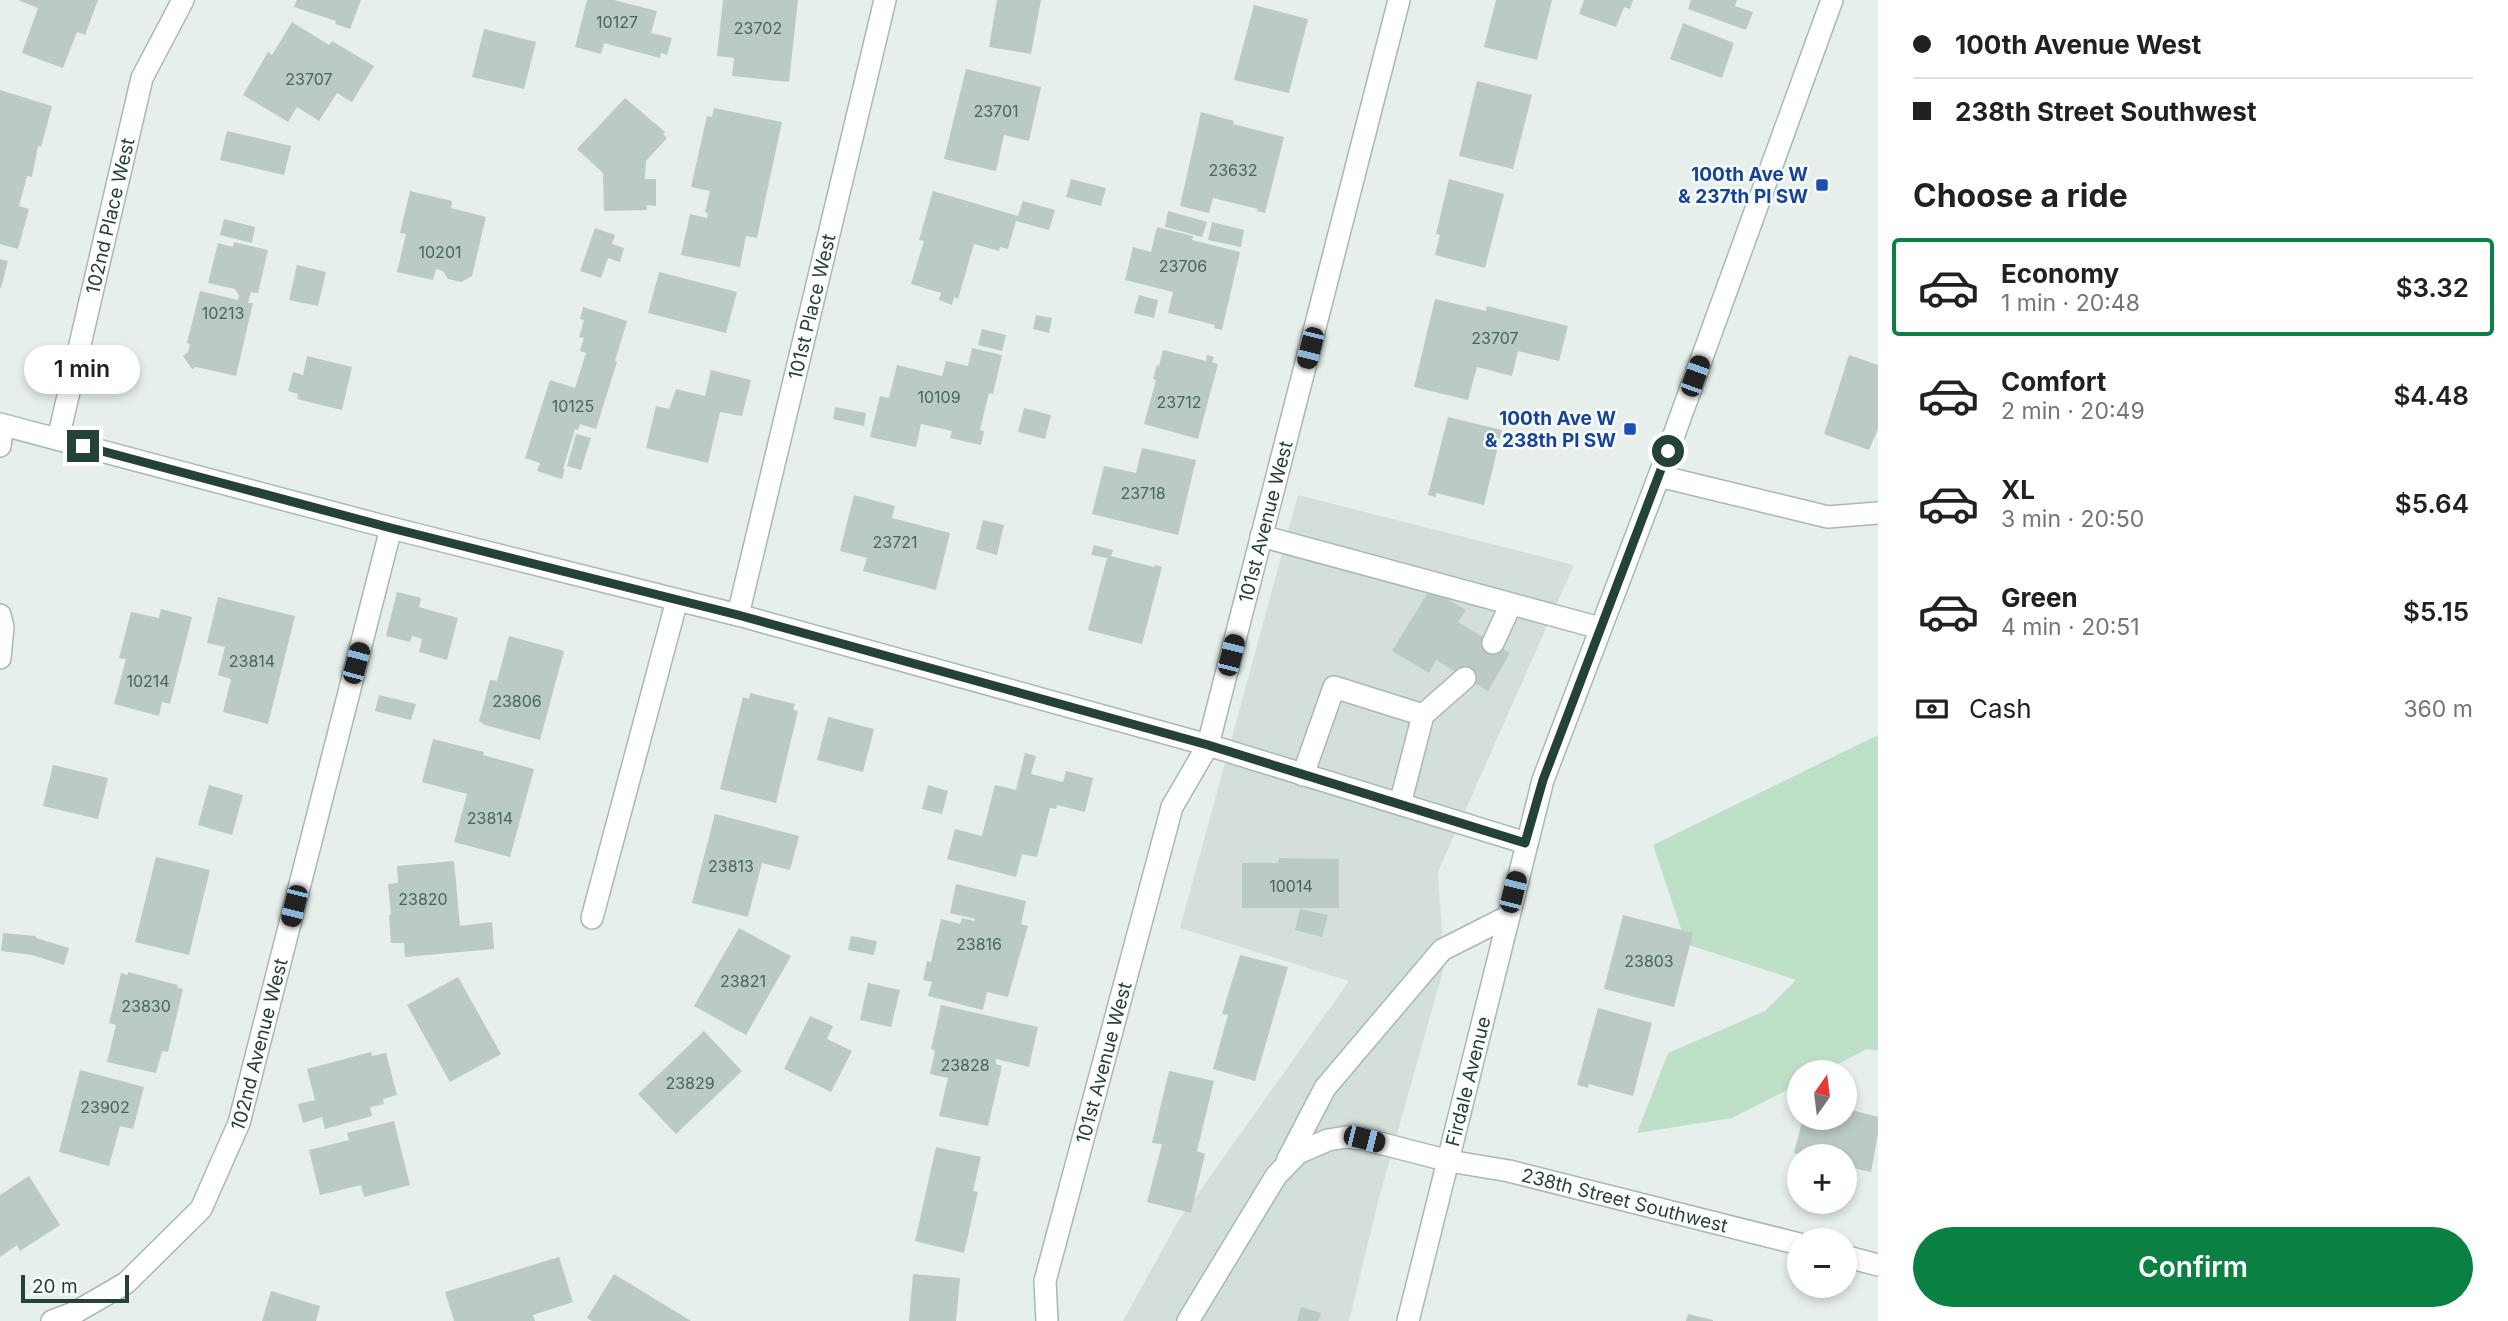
<!DOCTYPE html>
<html lang="en">
<head>
<meta charset="utf-8">
<style>
  :root { --surface:#fff; --page:#f2f2f2; --text:#202124; --muted:#757577; --line:#e0e0e0; --accent:#0b8043 }
  body { margin:0; font-family:Inter,sans-serif; background:var(--page); color:var(--text); height:100vh; display:flex; flex-direction:column; font-size:26px; white-space:nowrap }
  * { box-sizing:border-box; margin:0 }
  p { font-size:23px; color:var(--muted) }
  .icon { flex:none; width:38px; height:38px; fill:none; stroke:currentColor; stroke-width:2; stroke-linecap:round; stroke-linejoin:round }
  .map { position:relative; flex:1; overflow:hidden }
  .sheet { display:flex; flex-direction:column; background:var(--surface); width:630px }
  .sheet>* { flex:none }
  .banner { display:grid; align-content:center; height:154px; padding:0 35px; background:var(--surface) }
  .needle { width:46px; rotate:14deg }
  .controls { position:absolute; left:1787px; top:1060px; display:grid; gap:14px }
  .controls a { display:grid; place-items:center; width:70px; height:70px; border-radius:50%; background:var(--surface); box-shadow:0 4px 10px #0003; font-size:35px }
  .scale { position:absolute; left:21px; bottom:18px; width:108px; box-sizing:border-box; padding-left:7px; border:4px solid #24423a; border-top:0; font-size:19px; line-height:24px; white-space:nowrap; color:#24423a; -webkit-text-stroke:5px #f7fbf9; paint-order:stroke }
  .end { position:absolute; width:32px; height:32px; margin:-16px; border:9px solid #24423a; background:#fff; box-shadow:0 0 0 4px #fff }
  .from { border-radius:50% }
  .bubble { position:absolute; height:49px; border-radius:24px; background:var(--surface); box-shadow:0 4px 10px #0003; font-size:23px; font-weight:600; line-height:49px; text-align:center }
  .car { position:absolute; width:21px; height:42px; margin:-21px -10px; border-radius:9px; box-shadow:0 0 5px 2px #0007; background:linear-gradient(#222 24%,#8ab4d8 0 40%,#222 0 76%,#8ab4d8 0 86%,#222 0) }
  .banner b { display:flex; align-items:center; gap:24px; height:66px; font-size:26px }
  .banner b+b { border-top:2px solid var(--line) }
  .banner i { width:18px; height:18px; background:var(--text) }
  ul { padding:0; list-style:none }
  li { display:flex; align-items:center; gap:21px; height:98px; margin:0 14px 10px; padding:0 21px; border:4px solid transparent; border-radius:7px }
  li div { flex:1 }
  li b { display:block; font-size:26px }
  li em { font-style:normal; font-weight:600 }
  li.current { border-color:var(--accent) }
  li>.icon { width:63px; height:63px; stroke-width:1.5 }
  h2 { padding:0 35px; font-size:32px; line-height:84px }
  .pay { display:flex; align-items:center; gap:18px; height:77px; padding:0 35px; font-size:26px }
  .pay p { margin-inline-start:auto }
  .action { display:flex; gap:14px; margin-top:auto; padding:14px 35px }
  .action a { flex:1; height:80px; border-radius:42px; background:var(--accent); color:#fff; font-size:28px; font-weight:600; line-height:80px; text-align:center }
  main { display:flex; flex:1; min-height:0 }
  .map>svg:first-child { display:block }
  .built { fill:#d4dfda }
  .green { fill:#bfe0c8 }
  .building { fill:#bbcac4 }
  .lines { fill:none; stroke-linecap:round; stroke-linejoin:round }
  .lane-casing { stroke:#a8b8b2; stroke-width:24 }
  .street-casing { stroke:#a8b8b2; stroke-width:24 }
  .secondary-casing { stroke:#a4bbb3; stroke-width:24 }
  .lane { stroke:#fff; stroke-width:21 }
  .street { stroke:#fff; stroke-width:21 }
  .secondary { stroke:#fff; stroke-width:21 }
  .route { stroke:#24423a; stroke-width:9 }
  .transit-dot { fill:#1a4fb4; stroke:#f7fbf9; stroke-width:2.5 }
  .labels { text-anchor:middle; stroke-width:5; stroke-linejoin:round; paint-order:stroke }
  .number-label { font-size:16px; fill:#4a645c }
  .transit-label { font-size:19px; font-weight:bold; fill:#164399; stroke:#f7fbf9; text-anchor:end }
  .street-label { font-size:19px; fill:#24423a; stroke:#f7fbf9 }
</style>
</head>
<body>
<main>
<div class="map">
<svg width="1878" height="1321" viewBox="0 0 1878 1321">
  <rect width="100%" height="100%" fill="#e6efeb"/>
  <!-- built -->
  <path class="built" d="M 1298,495 L 1574,565 L 1438,872 L 1444,967 L 1379,1198 L 1349,1321 L 1123,1321 L 1177,1223 L 1349,981 L 1180,928 Z"/>
  <!-- green -->
  <path class="green" d="M 1878,735 L 1878,1051 L 1867,1049 L 1821,1073 L 1799,1073 L 1799,1084 L 1732,1118 L 1637,1133 L 1668,1053 L 1765,1011 L 1796,980 L 1686,944 L 1653,845 Z"/>
  <!-- building -->
  <path class="building" d="M 18,0 L 98,0 L 85,35 L 77,32 L 63,68 L 22,53 L 38,8 Z
    M 297,0 L 361,0 L 350,29 L 335,24 L 336,21 L 294,7 Z
    M 587,0 L 614,0 L 657,11 L 651,33 L 672,38 L 667,55 L 661,53 L 660,58 L 604,43 L 601,54 L 575,47 Z
    M 723,0 L 798,0 L 789,82 L 732,76 L 734,58 L 717,56 Z
    M 997,0 L 1041,0 L 1031,54 L 989,47 Z
    M 1496,0 L 1552,0 L 1537,60 L 1484,47 Z
    M 1584,0 L 1633,0 L 1630,9 L 1624,7 L 1616,27 L 1579,14 Z
    M 1691,0 L 1737,0 L 1735,6 L 1753,12 L 1746,30 L 1688,9 Z
    M 1254,5 L 1308,19 L 1289,93 L 1234,80 Z
    M 292,22 L 329,45 L 332,41 L 374,66 L 352,102 L 337,93 L 319,121 L 297,107 L 288,122 L 243,95 L 268,52 L 272,55 Z
    M 1683,23 L 1734,43 L 1722,78 L 1670,59 Z
    M 484,29 L 536,42 L 524,89 L 472,77 Z
    M 966,69 L 1041,87 L 1029,141 L 1004,135 L 996,171 L 944,159 Z
    M 1477,81 L 1532,95 L 1513,169 L 1459,156 Z
    M 0,90 L 52,106 L 41,147 L 38,146 L 32,177 L 27,176 L 19,206 L 29,209 L 18,249 L 0,244 Z
    M 625,98 L 665,132 L 663,134 L 667,138 L 646,161 L 645,179 L 656,179 L 656,206 L 647,205 L 647,210 L 604,211 L 603,173 L 577,149 Z
    M 714,108 L 782,122 L 757,238 L 746,236 L 740,267 L 681,255 L 690,214 L 707,218 L 708,213 L 705,212 L 710,191 L 691,187 L 707,116 L 712,117 Z
    M 1201,112 L 1234,121 L 1233,124 L 1284,137 L 1265,213 L 1257,211 L 1258,209 L 1213,198 L 1209,213 L 1180,206 Z
    M 227,131 L 291,146 L 284,175 L 220,160 Z
    M 1071,179 L 1106,188 L 1101,206 L 1066,197 Z
    M 1449,179 L 1504,194 L 1485,268 L 1435,255 L 1440,235 L 1436,234 Z
    M 410,191 L 452,201 L 451,208 L 486,217 L 472,276 L 461,282 L 448,279 L 443,271 L 436,269 L 433,280 L 397,272 L 406,234 L 400,233 Z
    M 933,191 L 1018,216 L 1023,201 L 1055,210 L 1049,230 L 1016,221 L 1008,249 L 1000,247 L 999,251 L 974,244 L 958,299 L 954,297 L 952,305 L 939,300 L 941,293 L 911,284 L 924,241 L 919,240 Z
    M 1168,211 L 1207,222 L 1202,237 L 1165,227 Z
    M 224,219 L 255,227 L 252,243 L 220,235 Z
    M 1212,222 L 1244,230 L 1241,247 L 1208,240 Z
    M 1157,227 L 1193,236 L 1192,240 L 1240,252 L 1222,330 L 1214,328 L 1215,325 L 1168,313 L 1173,292 L 1125,280 L 1133,247 L 1151,252 Z
    M 595,228 L 615,235 L 612,244 L 624,248 L 620,262 L 608,258 L 601,278 L 580,271 Z
    M 234,242 L 268,250 L 258,293 L 251,292 L 248,303 L 253,303 L 236,376 L 196,367 L 192,369 L 183,356 L 188,352 L 190,344 L 187,343 L 200,291 L 238,300 L 239,296 L 235,289 L 208,283 L 218,243 L 233,247 Z
    M 0,259 L 8,261 L 1,288 L 0,288 Z
    M 297,265 L 326,272 L 318,306 L 289,300 Z
    M 659,272 L 737,292 L 726,333 L 648,313 Z
    M 1139,295 L 1158,300 L 1154,318 L 1134,313 Z
    M 1435,299 L 1486,311 L 1487,306 L 1568,326 L 1559,361 L 1518,351 L 1512,376 L 1477,367 L 1468,400 L 1414,387 Z
    M 583,307 L 627,321 L 615,361 L 617,362 L 596,429 L 580,424 L 578,430 L 575,429 L 563,469 L 565,469 L 562,479 L 537,471 L 540,463 L 525,458 L 550,380 L 575,388 L 586,353 L 580,351 L 584,338 L 579,337 L 584,320 L 580,319 Z
    M 1036,315 L 1052,318 L 1049,333 L 1033,329 Z
    M 982,329 L 1006,335 L 1002,351 L 978,345 Z
    M 972,348 L 1002,355 L 993,394 L 989,393 L 980,430 L 984,431 L 981,445 L 950,438 L 952,431 L 921,424 L 916,447 L 870,437 L 880,396 L 889,398 L 897,365 L 942,376 L 946,361 L 968,366 Z
    M 1163,350 L 1206,361 L 1207,355 L 1214,357 L 1212,362 L 1218,364 L 1198,439 L 1144,424 L 1156,380 L 1153,379 L 1157,365 L 1159,366 Z
    M 1849,355 L 1878,365 L 1878,429 L 1869,450 L 1824,434 Z
    M 307,356 L 352,367 L 342,410 L 297,399 L 298,394 L 288,391 L 293,372 L 303,375 Z
    M 711,370 L 751,380 L 742,416 L 720,412 L 708,463 L 646,448 L 656,406 L 669,409 L 676,389 L 705,396 Z
    M 835,407 L 866,413 L 864,426 L 833,419 Z
    M 1024,408 L 1051,415 L 1045,439 L 1018,432 Z
    M 1448,417 L 1502,430 L 1484,505 L 1436,493 L 1436,497 L 1428,495 Z
    M 576,434 L 591,438 L 581,470 L 567,466 Z
    M 1142,448 L 1196,460 L 1178,535 L 1092,514 L 1104,466 L 1136,473 Z
    M 854,495 L 895,506 L 892,518 L 950,533 L 936,590 L 863,571 L 867,558 L 840,551 Z
    M 983,520 L 1004,525 L 997,555 L 976,549 Z
    M 1094,545 L 1113,550 L 1111,556 L 1154,567 L 1155,565 L 1162,567 L 1142,644 L 1088,630 L 1107,558 L 1091,555 Z
    M 1430,589 L 1466,610 L 1458,622 L 1510,653 L 1488,691 L 1436,660 L 1429,673 L 1392,651 Z
    M 397,592 L 421,598 L 419,607 L 458,618 L 447,660 L 419,652 L 422,639 L 412,636 L 410,642 L 386,636 Z
    M 218,597 L 295,616 L 268,724 L 223,712 L 231,679 L 218,675 L 225,647 L 207,643 Z
    M 161,609 L 192,617 L 170,704 L 162,702 L 159,716 L 114,704 L 126,659 L 119,658 L 131,612 L 159,618 Z
    M 509,636 L 564,651 L 540,740 L 485,725 L 479,721 L 490,680 L 497,681 Z
    M 750,693 L 795,704 L 793,710 L 798,711 L 776,803 L 720,789 L 743,697 L 749,699 Z
    M 379,695 L 416,704 L 411,720 L 375,711 Z
    M 828,717 L 874,729 L 863,772 L 817,760 Z
    M 433,739 L 484,752 L 483,755 L 534,769 L 510,857 L 454,842 L 467,794 L 422,782 Z
    M 1025,753 L 1036,756 L 1031,774 L 1063,782 L 1066,771 L 1093,778 L 1085,812 L 1057,805 L 1056,809 L 1050,808 L 1037,857 L 1022,854 L 1016,877 L 947,859 L 955,829 L 982,836 L 995,785 L 1016,790 Z
    M 53,765 L 108,778 L 98,819 L 43,806 Z
    M 209,785 L 243,795 L 232,835 L 198,825 Z
    M 928,785 L 948,791 L 942,814 L 922,809 Z
    M 715,814 L 799,836 L 790,870 L 762,863 L 748,917 L 692,903 Z
    M 156,857 L 210,870 L 189,955 L 135,942 Z
    M 1279,858 L 1339,859 L 1339,908 L 1242,908 L 1242,863 L 1278,863 Z
    M 454,861 L 460,926 L 492,922 L 494,949 L 405,957 L 404,943 L 391,943 L 389,915 L 391,914 L 388,884 L 398,883 L 397,866 Z
    M 956,884 L 1026,901 L 1021,924 L 1028,926 L 1008,997 L 987,992 L 983,1010 L 928,996 L 932,982 L 923,980 L 927,961 L 931,962 L 941,919 L 960,924 L 962,918 L 974,921 L 975,919 L 950,913 Z
    M 1300,909 L 1328,915 L 1322,937 L 1295,930 Z
    M 1623,915 L 1693,933 L 1674,1007 L 1604,989 Z
    M 739,928 L 791,956 L 746,1035 L 694,1006 Z
    M 3,933 L 36,936 L 36,938 L 69,948 L 64,965 L 32,955 L 1,951 Z
    M 851,936 L 877,941 L 874,955 L 848,950 Z
    M 1240,955 L 1288,967 L 1255,1081 L 1213,1069 L 1228,1015 L 1222,1014 Z
    M 128,972 L 178,985 L 177,987 L 183,989 L 168,1052 L 162,1051 L 156,1073 L 107,1062 L 116,1025 L 109,1023 L 121,973 L 128,975 Z
    M 458,977 L 501,1054 L 450,1082 L 407,1005 Z
    M 868,983 L 900,990 L 891,1027 L 860,1020 Z
    M 941,1005 L 1038,1027 L 1029,1067 L 996,1059 L 996,1064 L 1002,1066 L 988,1126 L 939,1116 L 948,1078 L 930,1074 L 935,1050 L 931,1049 Z
    M 1598,1008 L 1652,1023 L 1633,1096 L 1589,1084 L 1588,1088 L 1577,1085 Z
    M 810,1016 L 833,1026 L 827,1039 L 852,1051 L 831,1092 L 784,1069 Z
    M 704,1031 L 742,1071 L 676,1134 L 638,1094 Z
    M 371,1052 L 372,1056 L 386,1053 L 397,1095 L 383,1099 L 384,1104 L 370,1107 L 372,1116 L 325,1129 L 322,1117 L 303,1123 L 298,1104 L 315,1100 L 307,1069 Z
    M 80,1070 L 144,1087 L 133,1129 L 120,1126 L 109,1166 L 59,1152 Z
    M 1169,1071 L 1214,1081 L 1197,1151 L 1205,1154 L 1191,1213 L 1147,1202 L 1162,1144 L 1152,1143 Z
    M 1844,1108 L 1878,1117 L 1878,1134 L 1871,1172 L 1844,1166 L 1844,1157 L 1809,1157 L 1794,1153 L 1803,1118 L 1844,1118 Z
    M 394,1121 L 410,1185 L 364,1197 L 361,1185 L 320,1195 L 309,1150 L 349,1140 L 347,1133 Z
    M 936,1147 L 981,1157 L 973,1191 L 978,1192 L 964,1253 L 915,1241 Z
    M 29,1176 L 60,1225 L 20,1251 L 17,1245 L 0,1257 L 0,1195 Z
    M 559,1257 L 573,1302 L 533,1315 L 535,1321 L 454,1321 L 445,1292 Z
    M 614,1274 L 691,1321 L 592,1321 L 587,1318 Z
    M 913,1274 L 960,1278 L 956,1321 L 909,1321 Z
    M 271,1291 L 320,1306 L 316,1321 L 262,1321 Z
    M 1301,1307 L 1321,1313 L 1318,1321 L 1297,1321 Z
    M 1688,1314 L 1713,1320 L 1713,1321 L 1686,1321 Z"/>
  <g class="lines">
    <defs>
      <path id="lane" d="M 0,446 L 3,425
        M 1261,536 L 1600,628
        M 0,615 L 3,627 L 0,658
        M 1493,643 L 1511,604
        M 1423,715 L 1465,678
        M 1303,775 L 1334,687 L 1423,715 L 1400,804"/>
      <g id="street">
        <path id="s1" d="M 58,439 L 142,78 L 183,0"/>
        <path d="M 1659,476 L 1828,517 L 1878,513"/>
        <path id="s2" d="M 738,615 L 885,0"/>
        <path d="M 592,918 L 677,600"/>
        <path id="s3" d="M 1449,1161 L 1509,1171 L 1799,1244"/>
        <path d="M 1844,1256 L 1878,1265"/>
        <path id="s4" d="M 52,1321 L 76,1312 L 126,1283 L 201,1209 L 239,1123 L 391,528"/>
        <path id="s5" d="M 1047,1321 L 1045,1281 L 1172,807 L 1208,745 L 1399,0"/>
      </g>
      <g id="secondary">
        <path d="M 0,424 L 391,528 L 738,615 L 1208,745 L 1526,843"/>
        <path d="M 1288,1159 L 1325,1088 L 1442,950 L 1507,917"/>
        <path d="M 1188,1321 L 1276,1176 L 1298,1153 L 1328,1140 L 1346,1137 L 1364,1139 L 1449,1161"/>
        <path id="s6" d="M 1408,1321 L 1543,780 L 1659,476 L 1832,0"/>
      </g>
    </defs>
    <!-- lane casing -->
    <use href="#lane" class="lane-casing"/>
    <!-- street casing -->
    <use href="#street" class="street-casing"/>
    <!-- secondary casing -->
    <use href="#secondary" class="secondary-casing"/>
    <!-- lane -->
    <use href="#lane" class="lane"/>
    <!-- street -->
    <use href="#street" class="street"/>
    <!-- secondary -->
    <use href="#secondary" class="secondary"/>
  </g>
  <g class="lines">
    <!-- route -->
    <path class="route" d="M 83,446 L 391,528 L 738,615 L 1208,745 L 1525,843 L 1543,780 L 1668,451"/>
  </g>
  <!-- markers -->
  <g class="transit-dot">
    <rect x="1815" y="178" width="14" height="14" rx="3.5"/>
    <rect x="1623" y="422" width="14" height="14" rx="3.5"/>
  </g>
  <g class="labels">
    <!-- number labels -->
    <g class="number-label">
      <text x="617" y="28">10127</text>
      <text x="758" y="34">23702</text>
      <text x="309" y="85">23707</text>
      <text x="996" y="117">23701</text>
      <text x="1233" y="176">23632</text>
      <text x="440" y="258">10201</text>
      <text x="1183" y="272">23706</text>
      <text x="223" y="319">10213</text>
      <text x="1495" y="344">23707</text>
      <text x="939" y="403">10109</text>
      <text x="1179" y="408">23712</text>
      <text x="573" y="412">10125</text>
      <text x="1143" y="499">23718</text>
      <text x="895" y="548">23721</text>
      <text x="252" y="667">23814</text>
      <text x="148" y="687">10214</text>
      <text x="517" y="707">23806</text>
      <text x="490" y="824">23814</text>
      <text x="731" y="872">23813</text>
      <text x="1291" y="892">10014</text>
      <text x="423" y="905">23820</text>
      <text x="979" y="950">23816</text>
      <text x="1649" y="967">23803</text>
      <text x="743" y="987">23821</text>
      <text x="146" y="1012">23830</text>
      <text x="965" y="1071">23828</text>
      <text x="690" y="1089">23829</text>
      <text x="105" y="1113">23902</text>
    </g>
    <!-- transit labels -->
    <g class="transit-label">
      <text x="1808" y="181">100th Ave W<tspan x="1808" dy="22">&amp; 237th Pl SW</tspan></text>
      <text x="1616" y="425">100th Ave W<tspan x="1616" dy="22">&amp; 238th Pl SW</tspan></text>
    </g>
    <!-- street labels -->
    <g class="street-label">
      <text dy="7" stroke="none"><textPath href="#s1" startOffset="229">102nd Place West</textPath></text>
      <text dy="7" stroke="none"><textPath href="#s2" startOffset="317">101st Place West</textPath></text>
      <text dy="7" stroke="none"><textPath href="#s5" startOffset="833">101st Avenue West</textPath></text>
      <text dy="7" stroke="none"><textPath href="#s4" startOffset="364">102nd Avenue West</textPath></text>
      <text dy="7" stroke="none"><textPath href="#s5" startOffset="266">101st Avenue West</textPath></text>
      <text dy="7" stroke="none"><textPath href="#s6" startOffset="247">Firdale Avenue</textPath></text>
      <text dy="7" stroke="none"><textPath href="#s3" startOffset="180">238th Street Southwest</textPath></text>
    </g>
  </g>
</svg>
<div class="controls">
<a><svg class="needle" viewBox="-14 -14 28 28"><path d="M0-13l5 13h-10z" fill="#e53935"/><path d="M0 13l5-13h-10z" fill="#757577"/></svg></a>
<a>+</a>
<a>−</a>
</div>
<div class="scale">20 m</div>
<i class="end from" style="left:1668px;top:451px"></i>
<i class="end" style="left:83px;top:446px"></i>
<div class="bubble" style="left:24px;top:345px;width:116px">1 min</div>
<i class="car" style="left:1310px;top:348px;rotate:194deg"></i>
<i class="car" style="left:1695px;top:376px;rotate:20deg"></i>
<i class="car" style="left:1231px;top:655px;rotate:14deg"></i>
<i class="car" style="left:356px;top:663px;rotate:15deg"></i>
<i class="car" style="left:1513px;top:892px;rotate:14deg"></i>
<i class="car" style="left:294px;top:906px;rotate:194deg"></i>
<i class="car" style="left:1364px;top:1139px;rotate:104deg"></i>
</div>
<section class="sheet">
<div class="banner">
<b><i class="from"></i>100th Avenue West</b>
<b><i></i>238th Street Southwest</b>
</div>
<h2>Choose a ride</h2>
<ul>
<li class="current"><svg class="icon" aria-label="car" viewBox="0 0 24 24"><path d="M5 17H2v-5l4-1 3-4h7l3 4 3 1v5h-3M9 17h6M6 11h13"/><circle cx="7" cy="17" r="2"/><circle cx="17" cy="17" r="2"/></svg><div><b>Economy</b><p>1 min · 20:48</p></div><em>$3.32</em></li>
<li><svg class="icon" aria-label="car" viewBox="0 0 24 24"><path d="M5 17H2v-5l4-1 3-4h7l3 4 3 1v5h-3M9 17h6M6 11h13"/><circle cx="7" cy="17" r="2"/><circle cx="17" cy="17" r="2"/></svg><div><b>Comfort</b><p>2 min · 20:49</p></div><em>$4.48</em></li>
<li><svg class="icon" aria-label="car" viewBox="0 0 24 24"><path d="M5 17H2v-5l4-1 3-4h7l3 4 3 1v5h-3M9 17h6M6 11h13"/><circle cx="7" cy="17" r="2"/><circle cx="17" cy="17" r="2"/></svg><div><b>XL</b><p>3 min · 20:50</p></div><em>$5.64</em></li>
<li><svg class="icon" aria-label="car" viewBox="0 0 24 24"><path d="M5 17H2v-5l4-1 3-4h7l3 4 3 1v5h-3M9 17h6M6 11h13"/><circle cx="7" cy="17" r="2"/><circle cx="17" cy="17" r="2"/></svg><div><b>Green</b><p>4 min · 20:51</p></div><em>$5.15</em></li>
</ul>
<div class="pay"><svg class="icon" aria-label="cash" viewBox="0 0 24 24"><path d="M3 7h18v10H3z"/><circle cx="12" cy="12" r="2"/></svg>Cash<p>360 m</p></div>
<div class="action"><a>Confirm</a></div>
</section>
</main>
</body>
</html>
